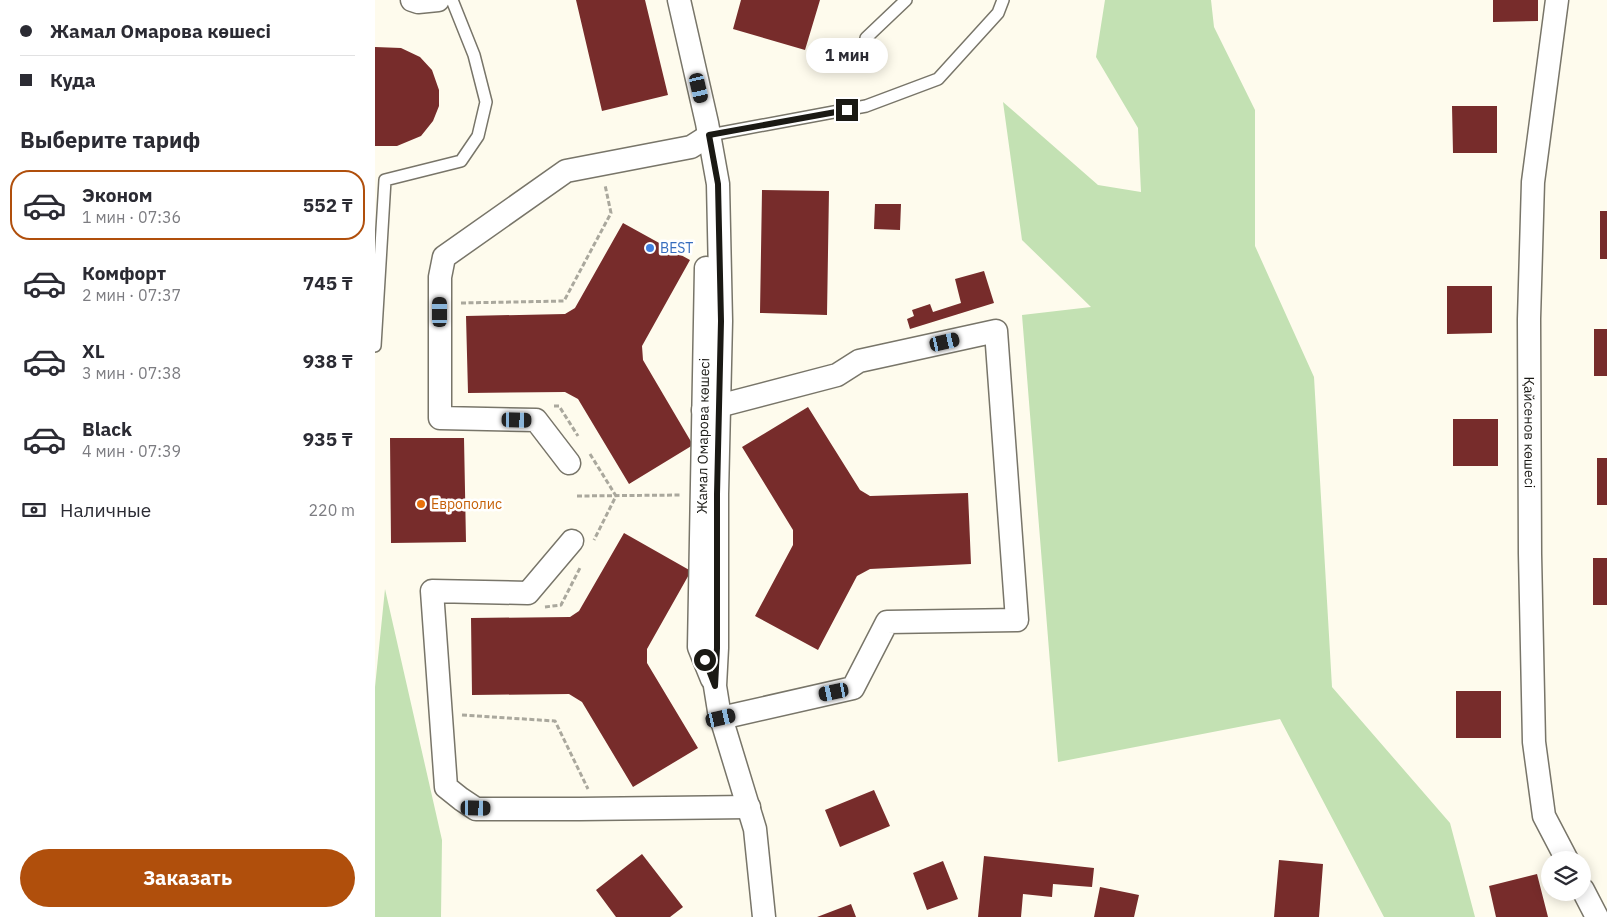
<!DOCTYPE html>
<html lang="ru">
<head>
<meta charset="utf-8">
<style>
  :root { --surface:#fff; --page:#f7f7f7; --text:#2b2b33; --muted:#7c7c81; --line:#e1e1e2; --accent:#b04f0c }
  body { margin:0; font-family:"IBM Plex Sans",sans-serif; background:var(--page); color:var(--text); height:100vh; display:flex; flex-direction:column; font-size:19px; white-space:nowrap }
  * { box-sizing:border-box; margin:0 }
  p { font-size:16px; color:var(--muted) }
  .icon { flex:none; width:28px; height:28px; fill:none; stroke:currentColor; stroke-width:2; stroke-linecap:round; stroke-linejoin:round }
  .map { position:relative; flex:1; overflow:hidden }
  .drawer { display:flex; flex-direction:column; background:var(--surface); width:375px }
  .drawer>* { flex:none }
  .guide { display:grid; align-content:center; height:110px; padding:0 20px; background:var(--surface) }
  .tools { position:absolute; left:1166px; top:851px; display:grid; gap:10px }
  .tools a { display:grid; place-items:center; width:50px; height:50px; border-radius:50%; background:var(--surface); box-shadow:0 2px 12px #0003; font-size:25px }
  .end { position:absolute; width:22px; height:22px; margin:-11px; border:6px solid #1a1914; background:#fff; box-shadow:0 0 0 2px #fff }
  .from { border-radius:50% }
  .bubble { position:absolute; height:35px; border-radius:18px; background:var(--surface); box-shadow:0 2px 12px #0003; font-size:16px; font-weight:800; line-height:35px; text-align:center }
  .car { position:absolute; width:15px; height:30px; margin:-15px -8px; border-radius:6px; box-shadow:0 0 4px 1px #0007; background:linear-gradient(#222 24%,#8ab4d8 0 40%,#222 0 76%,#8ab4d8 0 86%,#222 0) }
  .guide b { display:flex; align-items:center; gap:18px; height:48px; font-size:19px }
  .guide b+b { border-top:1px solid var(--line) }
  .guide i { width:12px; height:12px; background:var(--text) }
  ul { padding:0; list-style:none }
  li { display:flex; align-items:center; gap:15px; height:70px; margin:0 10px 8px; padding:0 10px; border:2px solid transparent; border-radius:20px }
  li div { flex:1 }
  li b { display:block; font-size:19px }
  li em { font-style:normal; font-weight:800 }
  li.current { border-color:var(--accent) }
  li>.icon { width:45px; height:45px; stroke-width:1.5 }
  h2 { padding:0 20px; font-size:22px; line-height:60px }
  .pay { display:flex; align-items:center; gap:12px; height:55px; padding:0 20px; font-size:19px }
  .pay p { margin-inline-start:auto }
  .primary-button { display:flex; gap:10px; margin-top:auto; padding:10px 20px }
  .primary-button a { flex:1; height:58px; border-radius:30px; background:var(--accent); color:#fff; font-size:20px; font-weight:800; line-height:58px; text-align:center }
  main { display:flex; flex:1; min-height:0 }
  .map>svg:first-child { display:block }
  .green { fill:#c3e1b3 }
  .building { fill:#772c2b }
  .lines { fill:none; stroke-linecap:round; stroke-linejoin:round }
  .service-casing { stroke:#787569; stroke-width:14 }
  .minor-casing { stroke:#787569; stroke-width:25 }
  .path { stroke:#aaa89d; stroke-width:3; stroke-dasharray:5 2.5; stroke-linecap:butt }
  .service { stroke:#fff; stroke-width:11 }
  .minor { stroke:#fff; stroke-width:22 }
  .route { stroke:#1a1914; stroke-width:6 }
  .shop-dot { fill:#3f7fe0; stroke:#fff; stroke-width:2 }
  .food-dot { fill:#e8710a; stroke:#fff; stroke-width:2 }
  .labels { text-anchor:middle; stroke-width:5; stroke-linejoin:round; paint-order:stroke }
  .shop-label { font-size:14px; fill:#366cbe; stroke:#fff; text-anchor:start }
  .street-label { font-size:14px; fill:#1a1914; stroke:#fff }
  .food-label { font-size:14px; fill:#c56008; stroke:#fff; text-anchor:start }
</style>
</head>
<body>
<main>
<section class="drawer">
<div class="guide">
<b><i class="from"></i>Жамал Омарова көшесі</b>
<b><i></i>Куда</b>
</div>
<h2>Выберите тариф</h2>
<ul>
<li class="current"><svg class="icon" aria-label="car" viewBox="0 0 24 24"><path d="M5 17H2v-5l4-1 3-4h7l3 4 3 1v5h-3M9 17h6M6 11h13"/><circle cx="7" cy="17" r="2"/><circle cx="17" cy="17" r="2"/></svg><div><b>Эконом</b><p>1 мин · 07:36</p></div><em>552 ₸</em></li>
<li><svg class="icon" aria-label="car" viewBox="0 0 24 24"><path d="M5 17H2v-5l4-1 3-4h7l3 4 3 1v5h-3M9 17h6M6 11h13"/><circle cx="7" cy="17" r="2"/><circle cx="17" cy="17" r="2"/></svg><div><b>Комфорт</b><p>2 мин · 07:37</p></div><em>745 ₸</em></li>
<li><svg class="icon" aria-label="car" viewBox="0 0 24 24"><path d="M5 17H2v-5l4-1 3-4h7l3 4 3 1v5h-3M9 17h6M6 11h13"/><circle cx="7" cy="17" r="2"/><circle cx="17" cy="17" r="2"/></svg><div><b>XL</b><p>3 мин · 07:38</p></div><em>938 ₸</em></li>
<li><svg class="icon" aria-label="car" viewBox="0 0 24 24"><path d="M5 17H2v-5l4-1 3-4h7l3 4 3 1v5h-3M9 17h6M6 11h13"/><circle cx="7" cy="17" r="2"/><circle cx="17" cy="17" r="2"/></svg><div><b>Black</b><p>4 мин · 07:39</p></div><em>935 ₸</em></li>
</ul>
<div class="pay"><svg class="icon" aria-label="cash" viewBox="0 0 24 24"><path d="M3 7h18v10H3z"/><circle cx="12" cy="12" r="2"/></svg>Наличные<p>220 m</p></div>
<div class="primary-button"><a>Заказать</a></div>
</section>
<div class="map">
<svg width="1232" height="917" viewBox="0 0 1232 917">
  <rect width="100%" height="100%" fill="#fefbed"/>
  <!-- green -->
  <path class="green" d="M 730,0 L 836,0 L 839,27 L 880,110 L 880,246 L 939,377 L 957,687 L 1075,823 L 1100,917 L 1009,917 L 905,719 L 683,762 L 647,315 L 716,307 L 647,240 L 628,102 L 723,185 L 766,192 L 763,128 L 721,57 Z
    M 10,589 L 67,840 L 66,917 L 0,917 L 0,687 Z"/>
  <!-- building -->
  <path class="building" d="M 201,0 L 270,0 L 293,95 L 227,111 Z
    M 366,0 L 445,0 L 430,50 L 358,29 Z
    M 1118,0 L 1163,0 L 1163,21 L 1118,22 Z
    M 0,47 L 26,48 L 45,57 L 57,70 L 64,90 L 64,106 L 58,121 L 46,136 L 22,146 L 0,146 Z
    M 1077,106 L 1122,106 L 1122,153 L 1078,153 Z
    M 387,190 L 454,191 L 452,315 L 385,313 Z
    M 500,204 L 526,204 L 525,230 L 499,229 Z
    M 1225,211 L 1232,211 L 1232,259 L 1225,259 Z
    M 248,223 L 315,260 L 267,346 L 268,360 L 318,445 L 254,484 L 203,399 L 190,392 L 93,393 L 91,316 L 190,314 L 200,308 Z
    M 609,271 L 619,303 L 535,329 L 532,319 L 539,316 L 537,310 L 555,304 L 558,312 L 586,303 L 580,279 Z
    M 1072,286 L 1117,286 L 1117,333 L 1072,334 Z
    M 1219,329 L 1232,329 L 1232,376 L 1219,376 Z
    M 433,407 L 485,490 L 495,496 L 593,493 L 596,564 L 495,569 L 482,576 L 443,650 L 380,616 L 418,545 L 418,530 L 367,447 Z
    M 1078,419 L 1123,419 L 1123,466 L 1078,466 Z
    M 15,438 L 89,438 L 91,542 L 16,543 Z
    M 1222,458 L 1232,458 L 1232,505 L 1222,505 Z
    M 249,533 L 316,571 L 272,649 L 272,663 L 323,748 L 258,787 L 207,702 L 194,694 L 97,695 L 96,618 L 195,617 L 204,611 Z
    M 1218,558 L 1232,558 L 1232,605 L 1218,605 Z
    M 1081,691 L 1126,691 L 1126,738 L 1081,738 Z
    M 499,790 L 515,826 L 465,847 L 450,810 Z
    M 267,854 L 308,907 L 295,917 L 241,917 L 221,890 Z
    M 609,856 L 719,868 L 717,887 L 678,884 L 677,897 L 648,894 L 646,917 L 603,917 Z
    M 904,860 L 948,864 L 944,917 L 899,917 Z
    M 568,861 L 583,899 L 552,910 L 538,873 Z
    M 1162,874 L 1173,917 L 1121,917 L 1114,886 Z
    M 725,887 L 764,895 L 759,917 L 719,917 Z
    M 476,904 L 481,917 L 442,917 Z"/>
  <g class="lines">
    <defs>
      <path id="service" d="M 491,38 L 531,0
        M 335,135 L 491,106 L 563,79 L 623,13 L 628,0
        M 0,346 L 10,180 L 86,161 L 103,136 L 111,102 L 99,55 L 77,0"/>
      <g id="minor">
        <path d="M 37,0 L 43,2 L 63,0"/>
        <path d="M 304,0 L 332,123 L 343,184 L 346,321 L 342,494 L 342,648 L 340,686 L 344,711 L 380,829 L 389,917"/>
        <path id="s1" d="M 1182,0 L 1158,182 L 1154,319 L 1155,554 L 1159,742 L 1169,816 L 1192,860"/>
        <path d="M 331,268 L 324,647 L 337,679"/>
        <path d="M 328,410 L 462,375 L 484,361 L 621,331 L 642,620 L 512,622 L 478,688 L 346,718"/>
        <path d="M 194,463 L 161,420 L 65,418 L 65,277 L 69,257 L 191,171 L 316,147 L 335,135"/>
        <path d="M 197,541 L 153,593 L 57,591 L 71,787 L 86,799 L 101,809 L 205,809 L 374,807"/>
        <path d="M 1208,890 L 1222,917"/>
      </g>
    </defs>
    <!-- service casing -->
    <use href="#service" class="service-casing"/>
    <!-- minor casing -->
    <use href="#minor" class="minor-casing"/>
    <!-- path -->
    <path class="path" d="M 86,303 L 189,301 L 236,213 L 230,185
      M 179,406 L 184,406 L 203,436
      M 215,454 L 241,496 L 219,540
      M 202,496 L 306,495
      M 170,607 L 186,605 L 206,566
      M 87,715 L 180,721 L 213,789"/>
    <!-- service -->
    <use href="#service" class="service"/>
    <!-- minor -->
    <use href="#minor" class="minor"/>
  </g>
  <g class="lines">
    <!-- route -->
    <path class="route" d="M 330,660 L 340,686 L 342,648 L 342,494 L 346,321 L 343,184 L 334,135 L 472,110"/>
  </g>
  <!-- markers -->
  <circle class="shop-dot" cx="275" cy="248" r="5"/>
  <circle class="food-dot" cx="46" cy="504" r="5"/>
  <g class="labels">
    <!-- shop labels -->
    <g class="shop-label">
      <text x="285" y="253">BEST</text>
    </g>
    <!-- street labels -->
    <g class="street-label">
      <text dy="5" stroke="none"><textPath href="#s1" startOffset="434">Қайсенов көшесі</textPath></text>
      <text transform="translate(328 436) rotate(-89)" y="5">Жамал Омарова көшесі</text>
    </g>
    <!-- food labels -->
    <g class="food-label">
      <text x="56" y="509">Европолис</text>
    </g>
  </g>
</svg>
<div class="tools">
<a><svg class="icon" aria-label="layers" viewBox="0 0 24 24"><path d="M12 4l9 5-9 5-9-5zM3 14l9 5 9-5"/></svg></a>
</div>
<i class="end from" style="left:330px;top:660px"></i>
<i class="end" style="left:472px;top:110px"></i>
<div class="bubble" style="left:431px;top:38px;width:82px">1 мин</div>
<i class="car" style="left:324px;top:88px;rotate:167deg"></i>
<i class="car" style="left:65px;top:312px;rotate:0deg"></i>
<i class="car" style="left:570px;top:342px;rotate:77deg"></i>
<i class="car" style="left:142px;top:420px;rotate:91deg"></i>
<i class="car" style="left:459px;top:692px;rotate:258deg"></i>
<i class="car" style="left:346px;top:718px;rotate:77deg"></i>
<i class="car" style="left:101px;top:808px;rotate:91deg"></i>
</div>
</main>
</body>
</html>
